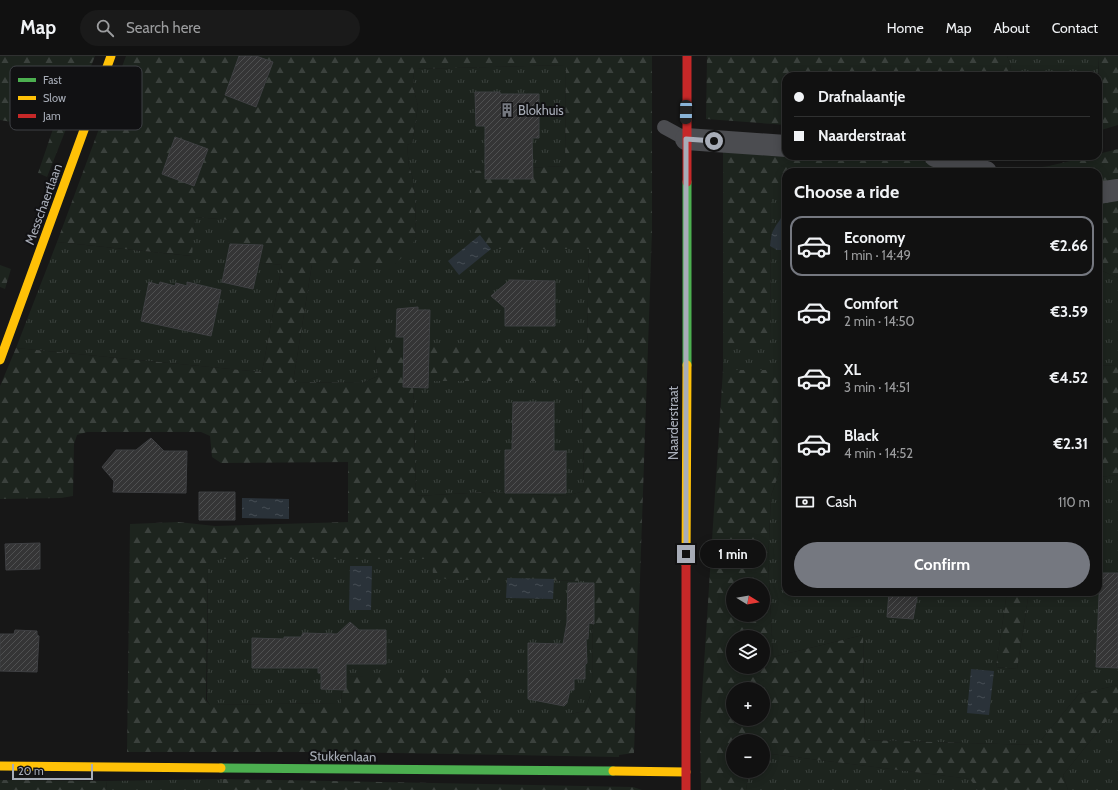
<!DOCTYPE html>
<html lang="en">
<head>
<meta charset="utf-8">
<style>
  :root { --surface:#111; --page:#1a1a1a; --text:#f1f3f6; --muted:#9c9d9f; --line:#303131; --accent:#757880 }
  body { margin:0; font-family:Cabin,sans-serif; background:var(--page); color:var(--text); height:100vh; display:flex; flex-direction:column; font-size:15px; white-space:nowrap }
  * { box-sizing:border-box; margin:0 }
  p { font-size:13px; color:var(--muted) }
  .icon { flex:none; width:22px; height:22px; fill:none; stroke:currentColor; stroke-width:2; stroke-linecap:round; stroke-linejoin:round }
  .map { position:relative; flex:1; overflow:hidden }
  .panel { position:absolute; left:782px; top:112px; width:320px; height:428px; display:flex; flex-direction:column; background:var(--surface); border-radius:12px; box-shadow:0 2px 10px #0003,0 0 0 1px var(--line) }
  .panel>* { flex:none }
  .banner { position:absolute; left:782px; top:16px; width:320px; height:88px; border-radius:12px; box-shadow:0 2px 10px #0003,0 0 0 1px var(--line); display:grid; align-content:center; height:88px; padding:0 12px; background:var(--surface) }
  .needle { width:26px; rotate:101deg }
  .fabs { position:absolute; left:726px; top:522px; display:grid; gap:8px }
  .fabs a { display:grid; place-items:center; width:44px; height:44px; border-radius:50%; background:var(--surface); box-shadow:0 2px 10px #0003,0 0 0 1px var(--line); font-size:20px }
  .scale { position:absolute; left:12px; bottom:10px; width:81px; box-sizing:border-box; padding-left:4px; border:2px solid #a8adb8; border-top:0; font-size:11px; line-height:14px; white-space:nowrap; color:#a8adb8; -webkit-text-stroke:3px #111113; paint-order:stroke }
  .end { position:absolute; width:18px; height:18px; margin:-9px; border:5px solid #a8adb8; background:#111; box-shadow:0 0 0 2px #111 }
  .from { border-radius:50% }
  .bubble { position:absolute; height:28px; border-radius:14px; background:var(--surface); box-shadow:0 2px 10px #0003,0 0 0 1px var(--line); font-size:13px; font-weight:800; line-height:28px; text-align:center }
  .car { position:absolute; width:12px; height:24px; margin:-12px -6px; border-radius:5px; box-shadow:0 0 3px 1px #0007; background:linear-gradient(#222 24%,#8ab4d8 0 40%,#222 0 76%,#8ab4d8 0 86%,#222 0) }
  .banner b { display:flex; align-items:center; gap:14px; height:38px; font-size:15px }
  .banner b+b { border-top:1px solid var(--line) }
  .banner i { width:10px; height:10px; background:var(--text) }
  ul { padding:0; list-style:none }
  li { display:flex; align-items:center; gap:12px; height:60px; margin:0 8px 6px; padding:0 4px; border:2px solid transparent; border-radius:12px }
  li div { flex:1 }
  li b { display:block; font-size:15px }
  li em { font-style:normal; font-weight:800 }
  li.active { border-color:var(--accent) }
  li>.icon { width:36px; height:36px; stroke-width:1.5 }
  h2 { padding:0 12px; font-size:18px; line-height:48px }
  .pay { display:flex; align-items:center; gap:10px; height:44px; padding:0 12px; font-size:15px }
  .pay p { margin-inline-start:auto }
  .button { display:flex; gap:8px; margin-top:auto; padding:8px 12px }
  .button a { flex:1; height:46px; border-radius:24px; background:var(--accent); color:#fff; font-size:16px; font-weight:800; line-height:46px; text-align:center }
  header { display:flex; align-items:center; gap:24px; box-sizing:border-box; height:56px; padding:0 20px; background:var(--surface); border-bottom:1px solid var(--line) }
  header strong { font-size:19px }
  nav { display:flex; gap:22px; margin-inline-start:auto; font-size:14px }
  .search { width:280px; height:36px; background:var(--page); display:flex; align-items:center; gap:10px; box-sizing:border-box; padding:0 14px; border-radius:22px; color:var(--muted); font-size:15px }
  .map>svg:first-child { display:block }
  .grass { fill:url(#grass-tufts) }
  .forest { fill:url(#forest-firs); fill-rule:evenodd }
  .water { fill:url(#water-ripples) }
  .building { fill:url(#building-hatch); stroke:#3f4043 }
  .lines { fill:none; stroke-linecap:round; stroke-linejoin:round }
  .lane { stroke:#4b4c50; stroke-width:14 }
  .street { stroke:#4b4c50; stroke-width:22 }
  .fast { stroke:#4caf50; stroke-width:9 }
  .slow { stroke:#ffc107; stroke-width:9 }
  .jam { stroke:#c62828; stroke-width:9 }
  .route { stroke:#a8adb8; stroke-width:5 }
  .labels { text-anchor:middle; stroke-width:4; stroke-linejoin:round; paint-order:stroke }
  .poi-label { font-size:13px; fill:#a8adb8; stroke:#111113; text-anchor:start }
  .street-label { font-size:13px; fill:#a8adb8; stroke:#111113 }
  .key { fill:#111113; stroke:#3e4045; stroke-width:1 }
  .key-label { font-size:11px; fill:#a8adb8 }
</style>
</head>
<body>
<header>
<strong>Map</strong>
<div class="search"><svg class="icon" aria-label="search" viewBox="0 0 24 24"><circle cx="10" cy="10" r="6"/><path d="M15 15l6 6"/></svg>Search here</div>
<nav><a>Home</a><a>Map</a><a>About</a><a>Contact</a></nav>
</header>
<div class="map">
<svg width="1118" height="734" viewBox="0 0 1118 734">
  <defs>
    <pattern id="grass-tufts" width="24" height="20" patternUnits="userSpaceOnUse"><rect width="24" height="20" fill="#1d241e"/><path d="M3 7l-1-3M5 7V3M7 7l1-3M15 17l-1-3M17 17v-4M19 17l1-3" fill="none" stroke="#3b413d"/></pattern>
    <pattern id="forest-firs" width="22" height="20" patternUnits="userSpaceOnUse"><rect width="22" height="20" fill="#1d241e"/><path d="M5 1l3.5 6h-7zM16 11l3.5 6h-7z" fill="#3b413d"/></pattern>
    <pattern id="water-ripples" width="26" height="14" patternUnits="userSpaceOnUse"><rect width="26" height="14" fill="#2a3239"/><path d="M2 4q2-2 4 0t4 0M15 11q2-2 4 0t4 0" fill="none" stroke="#464d54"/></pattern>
    <pattern id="building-hatch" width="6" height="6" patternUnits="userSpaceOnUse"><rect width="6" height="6" fill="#353536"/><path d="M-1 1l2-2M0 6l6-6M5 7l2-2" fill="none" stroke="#4f5051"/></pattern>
  </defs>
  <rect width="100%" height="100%" fill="#171717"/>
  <!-- grass -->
  <path class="grass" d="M 1007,0 L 1099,0 L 1098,24 L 1098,20 L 1012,20 L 1010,8 Z
    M 566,9 L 565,110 L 472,115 L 491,193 L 589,193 L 587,290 L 375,290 L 378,320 L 362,327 L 293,326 L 312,208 L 395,208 L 416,181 L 415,140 L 412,119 L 409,111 L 407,89 L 412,87 L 418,50 L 413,31 L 414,13 Z
    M 771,136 L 786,136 L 786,314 L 723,314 L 723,291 L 770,291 Z
    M 195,161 L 231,164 L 227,203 L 282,209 L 262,316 L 16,292 L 57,186 L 191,200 Z
    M 1098,213 L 1118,222 L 1118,309 L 1098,310 Z
    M 413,324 L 582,325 L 584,435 L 566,440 L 487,436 L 416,440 Z
    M 786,396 L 786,536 L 1007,536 L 996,611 L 1017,613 L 1029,536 L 1098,536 L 1098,421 L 1118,419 L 1118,629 L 1079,638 L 1037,689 L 865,684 L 863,579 L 773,601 L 768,506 L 771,440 Z
    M 212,502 L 433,503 L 449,524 L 505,524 L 593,525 L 592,634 L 585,655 L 570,658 L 480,658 L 481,626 L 343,620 L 341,647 L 210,649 L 207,644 L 208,508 Z
    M 1112,658 L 1118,660 L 1118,734 L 1068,734 L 1063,719 Z
    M 763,697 L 971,723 L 978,734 L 746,734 L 749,715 L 763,715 Z
    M 223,723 L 223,734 L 107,734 L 106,725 Z"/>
  <!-- forest -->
  <path class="forest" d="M 0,0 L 95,0 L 47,121 L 38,117 L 53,73 L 0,64 Z
    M 126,0 L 652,0 L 652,175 L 634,697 L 619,699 L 619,701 L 334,696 L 127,696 L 130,468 L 178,466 L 215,470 L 348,466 L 348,406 L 221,407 L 212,401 L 210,380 L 201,376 L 87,376 L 77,379 L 74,388 L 73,440 L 61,442 L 0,443 L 0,330 L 16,292 L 262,316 L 282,209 L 227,203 L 230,164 L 195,161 L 192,200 L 57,186 ZM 566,9 L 565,110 L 472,115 L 470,193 L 589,193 L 587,290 L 375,290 L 378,320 L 362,327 L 293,326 L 312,208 L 395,208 L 409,195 L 416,181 L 415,140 L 412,119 L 409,111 L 407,89 L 412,87 L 418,50 L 413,31 L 414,13 ZM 413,325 L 582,325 L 584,435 L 565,440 L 487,436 L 416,440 ZM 212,503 L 432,503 L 433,519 L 449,524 L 505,524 L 593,525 L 592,634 L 585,655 L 570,658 L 481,658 L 481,625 L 478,622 L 343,620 L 341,647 L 210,649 L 206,644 L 208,508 Z
    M 707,0 L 1007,0 L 1010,8 L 1012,20 L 786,20 L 786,69 L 706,63 Z
    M 1099,0 L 1118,0 L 1118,69 L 1098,75 Z
    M 1118,93 L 1118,222 L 1098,213 L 1098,116 L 1007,116 L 1049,110 L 1091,100 L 1098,100 L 1098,98 Z
    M 723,95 L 786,100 L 902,100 L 961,114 L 979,116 L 786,116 L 786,136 L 771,136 L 770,291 L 723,291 Z
    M 0,209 L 11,213 L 5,233 L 0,231 Z
    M 1118,309 L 1118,419 L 1098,421 L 1098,310 Z
    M 723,314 L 786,314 L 786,396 L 771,440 L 768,506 L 773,601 L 863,579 L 865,684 L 1037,689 L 1079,638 L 1118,629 L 1118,660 L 1112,658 L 1063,719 L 1068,734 L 978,734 L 970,723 L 763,697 L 763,685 L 733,685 L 733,715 L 749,715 L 746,734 L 701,734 L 700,670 ZM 733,529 L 763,529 L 763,559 L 733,559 ZM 733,581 L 763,581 L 763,611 L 733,611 ZM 733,633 L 763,633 L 763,663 L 733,663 Z
    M 1007,536 L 1029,536 L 1017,613 L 996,611 Z
    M 223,723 L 633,731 L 642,734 L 223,734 Z
    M 0,724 L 106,725 L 107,734 L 0,734 Z"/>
  <!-- water -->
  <path class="water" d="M 786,157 L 786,193 L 785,194 L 777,194 L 770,190 C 771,184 771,177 774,173 C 777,167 780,165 783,158 Z
    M 480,179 L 491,193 L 459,219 L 448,205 Z
    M 242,442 L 289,443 L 289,463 L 242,462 Z
    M 350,510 L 372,510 L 371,554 L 349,554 Z
    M 507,522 L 554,523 L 553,543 L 506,542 Z
    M 971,613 L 994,615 L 989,659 L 967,657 Z"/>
  <!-- building -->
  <path class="building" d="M 239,0 L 256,0 L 273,6 L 256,51 L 225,39 Z
    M 475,36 L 500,36 L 500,38 L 539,38 L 539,82 L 532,82 L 533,123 L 485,123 L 485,70 L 476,70 Z
    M 175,81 L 208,93 L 194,130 L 162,118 Z
    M 230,188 L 263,189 L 253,233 L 222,226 Z
    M 510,224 L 555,225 L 555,270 L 505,270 L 505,252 L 491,240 Z
    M 149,226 L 159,229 L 160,226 L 175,230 L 176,227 L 187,230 L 187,226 L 221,234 L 211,280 L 141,265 Z
    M 418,251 L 418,254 L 430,254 L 428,332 L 403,331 L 404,281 L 396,281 L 397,253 Z
    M 513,346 L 554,346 L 554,395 L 566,395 L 566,437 L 505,437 L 505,394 L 512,394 Z
    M 151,382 L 164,395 L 187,395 L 186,437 L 113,436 L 114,425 L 102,411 L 116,394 L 136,394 Z
    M 199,436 L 235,436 L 235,464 L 199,464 Z
    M 40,487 L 40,513 L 6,514 L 5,488 Z
    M 1100,517 L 1118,517 L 1118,612 L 1096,611 Z
    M 568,527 L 594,527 L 594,568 L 589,567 L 588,583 L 586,583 L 587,607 L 585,609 L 585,623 L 574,623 L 574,634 L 570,634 L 567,647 L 564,650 L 528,643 L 528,587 L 563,588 L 567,566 Z
    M 889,536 L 918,536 L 913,563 L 887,561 Z
    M 350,566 L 359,574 L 386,574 L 386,608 L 346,608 L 346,634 L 321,633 L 321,617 L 318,617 L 318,612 L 252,612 L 252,582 L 284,583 L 284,581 L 301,581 L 303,577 L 337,578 Z
    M 15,574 L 37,575 L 37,579 L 39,580 L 37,616 L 0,615 L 0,578 L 14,578 Z"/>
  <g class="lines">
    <!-- lane -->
    <path class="lane" d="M 664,71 L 686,83"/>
    <!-- street -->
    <path class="street" d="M 686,83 L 786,90
      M 935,100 L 986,116
      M 1098,137 L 1118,134"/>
    <!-- fast -->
    <path class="fast" d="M 687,309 L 687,126
      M 221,712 L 613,715"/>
    <!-- slow -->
    <path class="slow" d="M 0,304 L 111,0
      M 686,508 L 687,309
      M 0,710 L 221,712
      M 613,715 L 686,716"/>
    <!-- jam -->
    <path class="jam" d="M 687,126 L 687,0
      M 686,734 L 686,508"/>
  </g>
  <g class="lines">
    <!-- route -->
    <path class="route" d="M 686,498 L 686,83 L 714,85"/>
  </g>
  <!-- icons -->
  <defs>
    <symbol id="building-bare" viewBox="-9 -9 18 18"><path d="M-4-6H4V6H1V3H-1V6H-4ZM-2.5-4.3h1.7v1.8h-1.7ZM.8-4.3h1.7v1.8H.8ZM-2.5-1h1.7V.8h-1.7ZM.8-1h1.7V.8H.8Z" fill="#757880" stroke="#111113" stroke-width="2.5" paint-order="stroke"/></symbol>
  </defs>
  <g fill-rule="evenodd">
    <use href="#building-bare" x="497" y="44" width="20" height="20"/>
  </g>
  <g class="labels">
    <!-- poi labels -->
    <g class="poi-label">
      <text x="518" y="59">Blokhuis</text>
    </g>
    <!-- street labels -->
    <g class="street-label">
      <text transform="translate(43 148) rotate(-70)" y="5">Messchaertlaan</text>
      <text transform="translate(673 367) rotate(-90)" y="5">Naarderstraat</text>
      <text transform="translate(343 700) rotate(1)" y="5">Stukkenlaan</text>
    </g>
  </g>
  <!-- legend -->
  <rect x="10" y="10" width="132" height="64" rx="6" class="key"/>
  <rect x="18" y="22" width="18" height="4" fill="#4caf50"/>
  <rect x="18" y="40" width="18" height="4" fill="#ffc107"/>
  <rect x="18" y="58" width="18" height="4" fill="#c62828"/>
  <g class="key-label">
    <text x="43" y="28">Fast</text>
    <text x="43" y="46">Slow</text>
    <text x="43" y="64">Jam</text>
  </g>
</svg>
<div class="fabs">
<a><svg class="needle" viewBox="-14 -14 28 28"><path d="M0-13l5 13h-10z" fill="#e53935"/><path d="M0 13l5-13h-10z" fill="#9c9d9f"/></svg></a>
<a><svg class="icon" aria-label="layers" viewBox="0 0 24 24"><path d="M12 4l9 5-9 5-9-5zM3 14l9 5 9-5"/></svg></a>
<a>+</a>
<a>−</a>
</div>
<div class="scale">20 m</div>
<i class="end from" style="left:714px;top:85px"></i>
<i class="end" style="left:686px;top:498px"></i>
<div class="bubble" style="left:700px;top:484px;width:66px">1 min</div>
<i class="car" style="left:686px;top:56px;rotate:181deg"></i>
<div class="banner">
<b><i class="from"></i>Drafnalaantje</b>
<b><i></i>Naarderstraat</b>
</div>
<section class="panel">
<h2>Choose a ride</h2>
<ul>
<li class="active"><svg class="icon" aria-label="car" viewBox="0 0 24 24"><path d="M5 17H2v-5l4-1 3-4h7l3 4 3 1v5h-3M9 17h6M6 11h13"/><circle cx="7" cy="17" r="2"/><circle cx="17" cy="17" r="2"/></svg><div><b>Economy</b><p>1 min · 14:49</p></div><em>€2.66</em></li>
<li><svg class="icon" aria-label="car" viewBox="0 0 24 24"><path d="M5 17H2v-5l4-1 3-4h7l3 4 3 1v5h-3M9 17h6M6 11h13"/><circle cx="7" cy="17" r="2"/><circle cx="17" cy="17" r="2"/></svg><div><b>Comfort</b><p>2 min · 14:50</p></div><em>€3.59</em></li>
<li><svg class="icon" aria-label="car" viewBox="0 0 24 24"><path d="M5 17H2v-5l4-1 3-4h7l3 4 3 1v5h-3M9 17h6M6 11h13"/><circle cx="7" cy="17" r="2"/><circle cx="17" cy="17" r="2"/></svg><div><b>XL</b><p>3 min · 14:51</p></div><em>€4.52</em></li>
<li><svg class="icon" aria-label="car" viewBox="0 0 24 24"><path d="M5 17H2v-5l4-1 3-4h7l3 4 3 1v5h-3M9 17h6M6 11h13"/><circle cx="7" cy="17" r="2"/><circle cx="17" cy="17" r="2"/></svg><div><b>Black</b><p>4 min · 14:52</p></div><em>€2.31</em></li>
</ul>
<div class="pay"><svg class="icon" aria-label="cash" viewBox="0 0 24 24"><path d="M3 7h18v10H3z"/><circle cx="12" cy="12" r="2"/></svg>Cash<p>110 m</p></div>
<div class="button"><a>Confirm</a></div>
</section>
</div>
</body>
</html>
